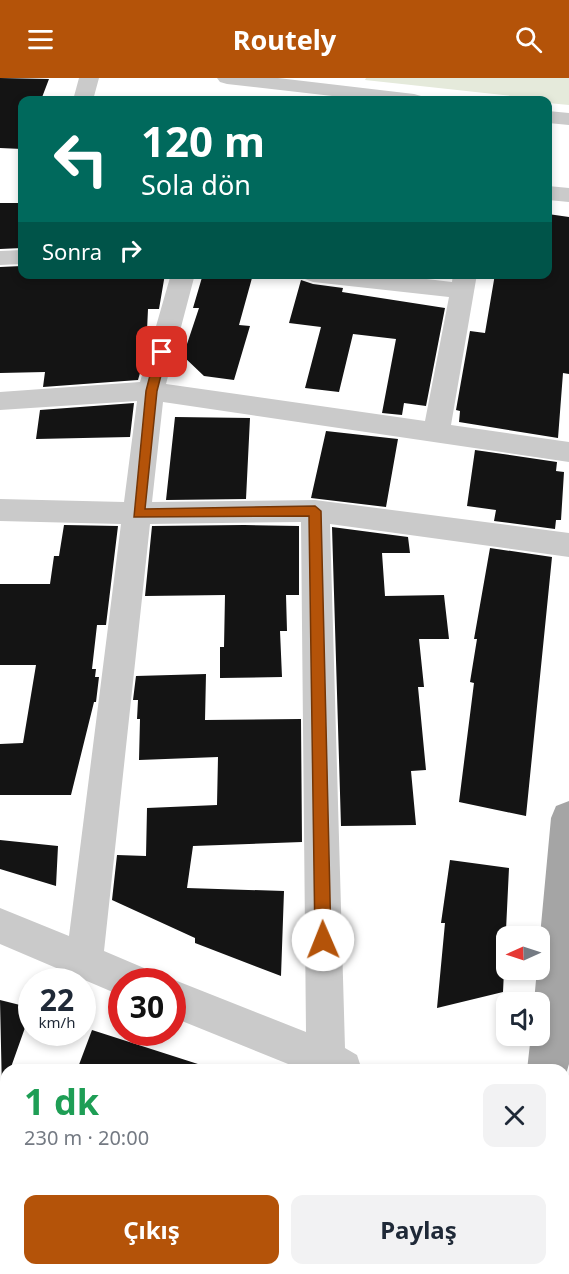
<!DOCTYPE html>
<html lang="tr">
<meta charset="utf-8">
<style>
body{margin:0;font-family:"Noto Sans",sans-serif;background:#f2f2f3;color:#1f2937;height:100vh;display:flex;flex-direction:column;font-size:22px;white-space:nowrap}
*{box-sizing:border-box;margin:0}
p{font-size:20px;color:#747a83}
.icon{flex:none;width:33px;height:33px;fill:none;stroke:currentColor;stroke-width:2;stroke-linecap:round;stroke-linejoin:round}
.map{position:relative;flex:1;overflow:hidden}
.drawer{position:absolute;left:0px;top:986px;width:570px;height:212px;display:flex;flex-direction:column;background:#fff;border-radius:18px 18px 0 0;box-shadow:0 3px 9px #0003}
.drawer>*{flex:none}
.hud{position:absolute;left:18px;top:18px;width:534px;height:183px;border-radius:12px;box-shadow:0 3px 9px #0003;background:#00695c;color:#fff;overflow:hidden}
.needle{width:39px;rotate:267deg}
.fabs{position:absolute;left:496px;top:848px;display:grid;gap:12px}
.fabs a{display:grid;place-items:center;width:54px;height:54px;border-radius:12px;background:#fff;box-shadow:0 3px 9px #0003;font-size:30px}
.speed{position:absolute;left:18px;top:890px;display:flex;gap:12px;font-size:30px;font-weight:700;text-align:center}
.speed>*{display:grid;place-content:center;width:78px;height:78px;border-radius:50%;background:#fff;box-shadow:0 3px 9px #0003;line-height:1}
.speed small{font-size:15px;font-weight:400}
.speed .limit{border:9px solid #d22;background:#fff;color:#111}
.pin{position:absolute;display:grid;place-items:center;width:51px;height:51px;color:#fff;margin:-26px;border-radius:12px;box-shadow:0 3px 9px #0006}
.me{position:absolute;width:66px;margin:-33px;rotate:359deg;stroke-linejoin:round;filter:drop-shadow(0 0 4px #0008)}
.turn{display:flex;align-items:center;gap:21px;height:126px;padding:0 24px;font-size:27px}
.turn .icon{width:78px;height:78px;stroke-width:2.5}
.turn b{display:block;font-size:42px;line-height:51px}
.then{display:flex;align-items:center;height:57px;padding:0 24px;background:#0003;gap:12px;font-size:22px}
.round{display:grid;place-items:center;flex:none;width:63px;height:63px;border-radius:12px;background:#f2f2f3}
.head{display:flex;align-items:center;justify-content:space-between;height:102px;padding:0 24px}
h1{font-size:36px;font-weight:700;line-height:45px;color:#1e9e55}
.primary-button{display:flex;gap:12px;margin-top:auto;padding:12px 24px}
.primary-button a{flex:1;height:69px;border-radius:12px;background:#b45309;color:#fff;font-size:24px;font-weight:700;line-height:69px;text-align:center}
.primary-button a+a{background:#f2f2f3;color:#1f2937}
header{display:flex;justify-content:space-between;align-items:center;height:78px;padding:0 24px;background:#b45309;color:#fff;font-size:27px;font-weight:700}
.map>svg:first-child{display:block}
.green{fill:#e5eadb}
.building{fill:#141414}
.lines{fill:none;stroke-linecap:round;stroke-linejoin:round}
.minor{fill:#cacaca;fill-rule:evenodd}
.major{fill:#a5a5a5;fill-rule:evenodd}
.route{fill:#b45309;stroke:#753606;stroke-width:1.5}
</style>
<header><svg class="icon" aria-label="menu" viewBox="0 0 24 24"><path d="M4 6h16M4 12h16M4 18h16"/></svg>Routely<svg class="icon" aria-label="search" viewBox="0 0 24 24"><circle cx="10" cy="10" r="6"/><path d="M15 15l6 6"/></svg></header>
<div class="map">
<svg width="569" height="1196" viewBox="0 0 569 1196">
<rect width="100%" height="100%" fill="#fff"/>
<path class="green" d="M 366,0 L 569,0 L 569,27 L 548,25 L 548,22 L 365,2 Z"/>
<path class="building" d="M 0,0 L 49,1 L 41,22 L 22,22 L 22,71 L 0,70 Z
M 0,125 L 22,125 L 22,170 L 0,171 Z
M 548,136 L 569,139 L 569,296 L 563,295 L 558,360 L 459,344 L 460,333 L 456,332 L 470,253 L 485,255 L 495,196 L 548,196 Z
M 22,188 L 22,196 L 165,196 L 159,231 L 148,231 L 146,274 L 138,302 L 43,309 L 45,294 L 0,295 L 0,189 Z
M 203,196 L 252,200 L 239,247 L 250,248 L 234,302 L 204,298 L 183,278 L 199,230 L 193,230 Z
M 301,202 L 313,206 L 343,210 L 342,214 L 445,230 L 426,328 L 404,325 L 402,337 L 382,335 L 396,261 L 353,256 L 339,314 L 305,310 L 321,249 L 289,245 Z
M 134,325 L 130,359 L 36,361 L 40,332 Z
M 175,339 L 250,340 L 246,421 L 166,422 Z
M 326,353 L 398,361 L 386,429 L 311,420 Z
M 475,372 L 557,384 L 556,393 L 564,394 L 561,442 L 556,442 L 555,451 L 494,443 L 496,432 L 467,428 Z
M 64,447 L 118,448 L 106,547 L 97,547 L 92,591 L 96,591 L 95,599 L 99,599 L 96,624 L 94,624 L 71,717 L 0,717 L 0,666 L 23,665 L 36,587 L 0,587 L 0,506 L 50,506 L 54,478 L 59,478 Z
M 244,447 L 299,448 L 299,517 L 286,517 L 287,553 L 280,553 L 282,599 L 220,600 L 220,569 L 224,569 L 225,517 L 145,518 L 152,448 Z
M 332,449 L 408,459 L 410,475 L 382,475 L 385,518 L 444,517 L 449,561 L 419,561 L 424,609 L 418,609 L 426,692 L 411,693 L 416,747 L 341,748 Z
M 490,470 L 552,479 L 526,738 L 459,724 L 474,605 L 470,604 L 477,561 L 474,561 Z
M 206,596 L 205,642 L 301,641 L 302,764 L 193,768 L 187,810 L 284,813 L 281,898 L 195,865 L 195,860 L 112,822 L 117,777 L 146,778 L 147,730 L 217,727 L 218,679 L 139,682 L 140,641 L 137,641 L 138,622 L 133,622 L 136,598 Z
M 0,762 L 58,768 L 56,808 L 0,791 Z
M 450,782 L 509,790 L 503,914 L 437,930 L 445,845 L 441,845 Z
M 0,922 L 32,930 L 10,992 L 6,992 L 2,1013 Z
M 92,952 L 201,987 L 200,992 L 77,992 Z"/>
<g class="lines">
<path class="minor" d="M 79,0 L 99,0 L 93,22 L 73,22 Z
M 217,0 L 278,0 L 414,16 L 421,18 L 424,22 L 367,22 L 227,6 L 220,4 Z
M 548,33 L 569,35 L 569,47 L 548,45 Z
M 548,108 L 569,110 L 569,124 L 548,122 Z
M 22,172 L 22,186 L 0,187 L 0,173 Z
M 171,196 L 195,196 L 166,306 L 425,343 L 449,219 L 313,204 L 305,201 L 302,196 L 385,196 L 452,204 L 453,196 L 477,196 L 451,347 L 569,364 L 569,384 L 163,324 L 152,424 L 315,422 L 569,455 L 569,479 L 330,446 L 345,970 L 357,977 L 362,992 L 303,992 L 172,939 L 172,903 L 167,903 L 172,901 L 306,954 L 301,444 L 150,446 L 104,873 L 144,890 L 150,903 L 122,903 L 122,918 L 0,866 L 0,830 L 69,858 L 121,446 L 0,443 L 0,421 L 124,424 L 137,323 L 0,332 L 0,314 L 140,304 Z
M 564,1011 L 569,1012 L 569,1052 L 564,1051 Z
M 302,1191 L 346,1191 L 345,1196 L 301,1196 Z"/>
<path class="major" d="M 569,723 L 569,986 L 564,1003 L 564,992 L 527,992 L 531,957 L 540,957 L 540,924 L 534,924 L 537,891 L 540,891 L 540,858 L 551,740 L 556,728 Z
M 508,1191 L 554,1191 L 554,1196 L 508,1196 Z"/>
</g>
<path class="route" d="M 162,271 L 167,274 L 157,313 L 145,431 L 315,428 L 321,433 L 331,862 L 329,868 L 323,870 L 318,868 L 315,862 L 309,438 L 134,439 L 146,313 L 156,274 Z"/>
</svg>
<div class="fabs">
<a><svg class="needle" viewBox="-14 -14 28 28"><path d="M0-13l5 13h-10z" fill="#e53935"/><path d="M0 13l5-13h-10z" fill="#747a83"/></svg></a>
<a><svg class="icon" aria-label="sound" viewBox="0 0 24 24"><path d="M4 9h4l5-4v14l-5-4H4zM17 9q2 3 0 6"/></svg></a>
</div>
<div class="speed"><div>22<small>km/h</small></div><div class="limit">30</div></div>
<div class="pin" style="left:162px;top:274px;background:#d93025"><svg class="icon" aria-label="arrive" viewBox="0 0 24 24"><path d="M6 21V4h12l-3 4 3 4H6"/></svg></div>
<svg class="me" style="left:323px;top:862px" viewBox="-20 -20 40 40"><circle r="19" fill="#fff"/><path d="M0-13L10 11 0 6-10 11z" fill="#b45309"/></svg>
<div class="hud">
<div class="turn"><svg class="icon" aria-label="left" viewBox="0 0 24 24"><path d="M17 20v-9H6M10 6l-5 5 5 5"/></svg><div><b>120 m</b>Sola dön</div></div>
<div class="then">Sonra<svg class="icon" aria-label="right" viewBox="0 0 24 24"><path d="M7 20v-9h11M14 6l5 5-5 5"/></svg></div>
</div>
<section class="drawer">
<div class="head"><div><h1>1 dk</h1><p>230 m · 20:00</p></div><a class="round"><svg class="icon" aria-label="close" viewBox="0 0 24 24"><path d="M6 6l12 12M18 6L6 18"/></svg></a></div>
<div class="primary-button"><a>Çıkış</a><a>Paylaş</a></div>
</section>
</div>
